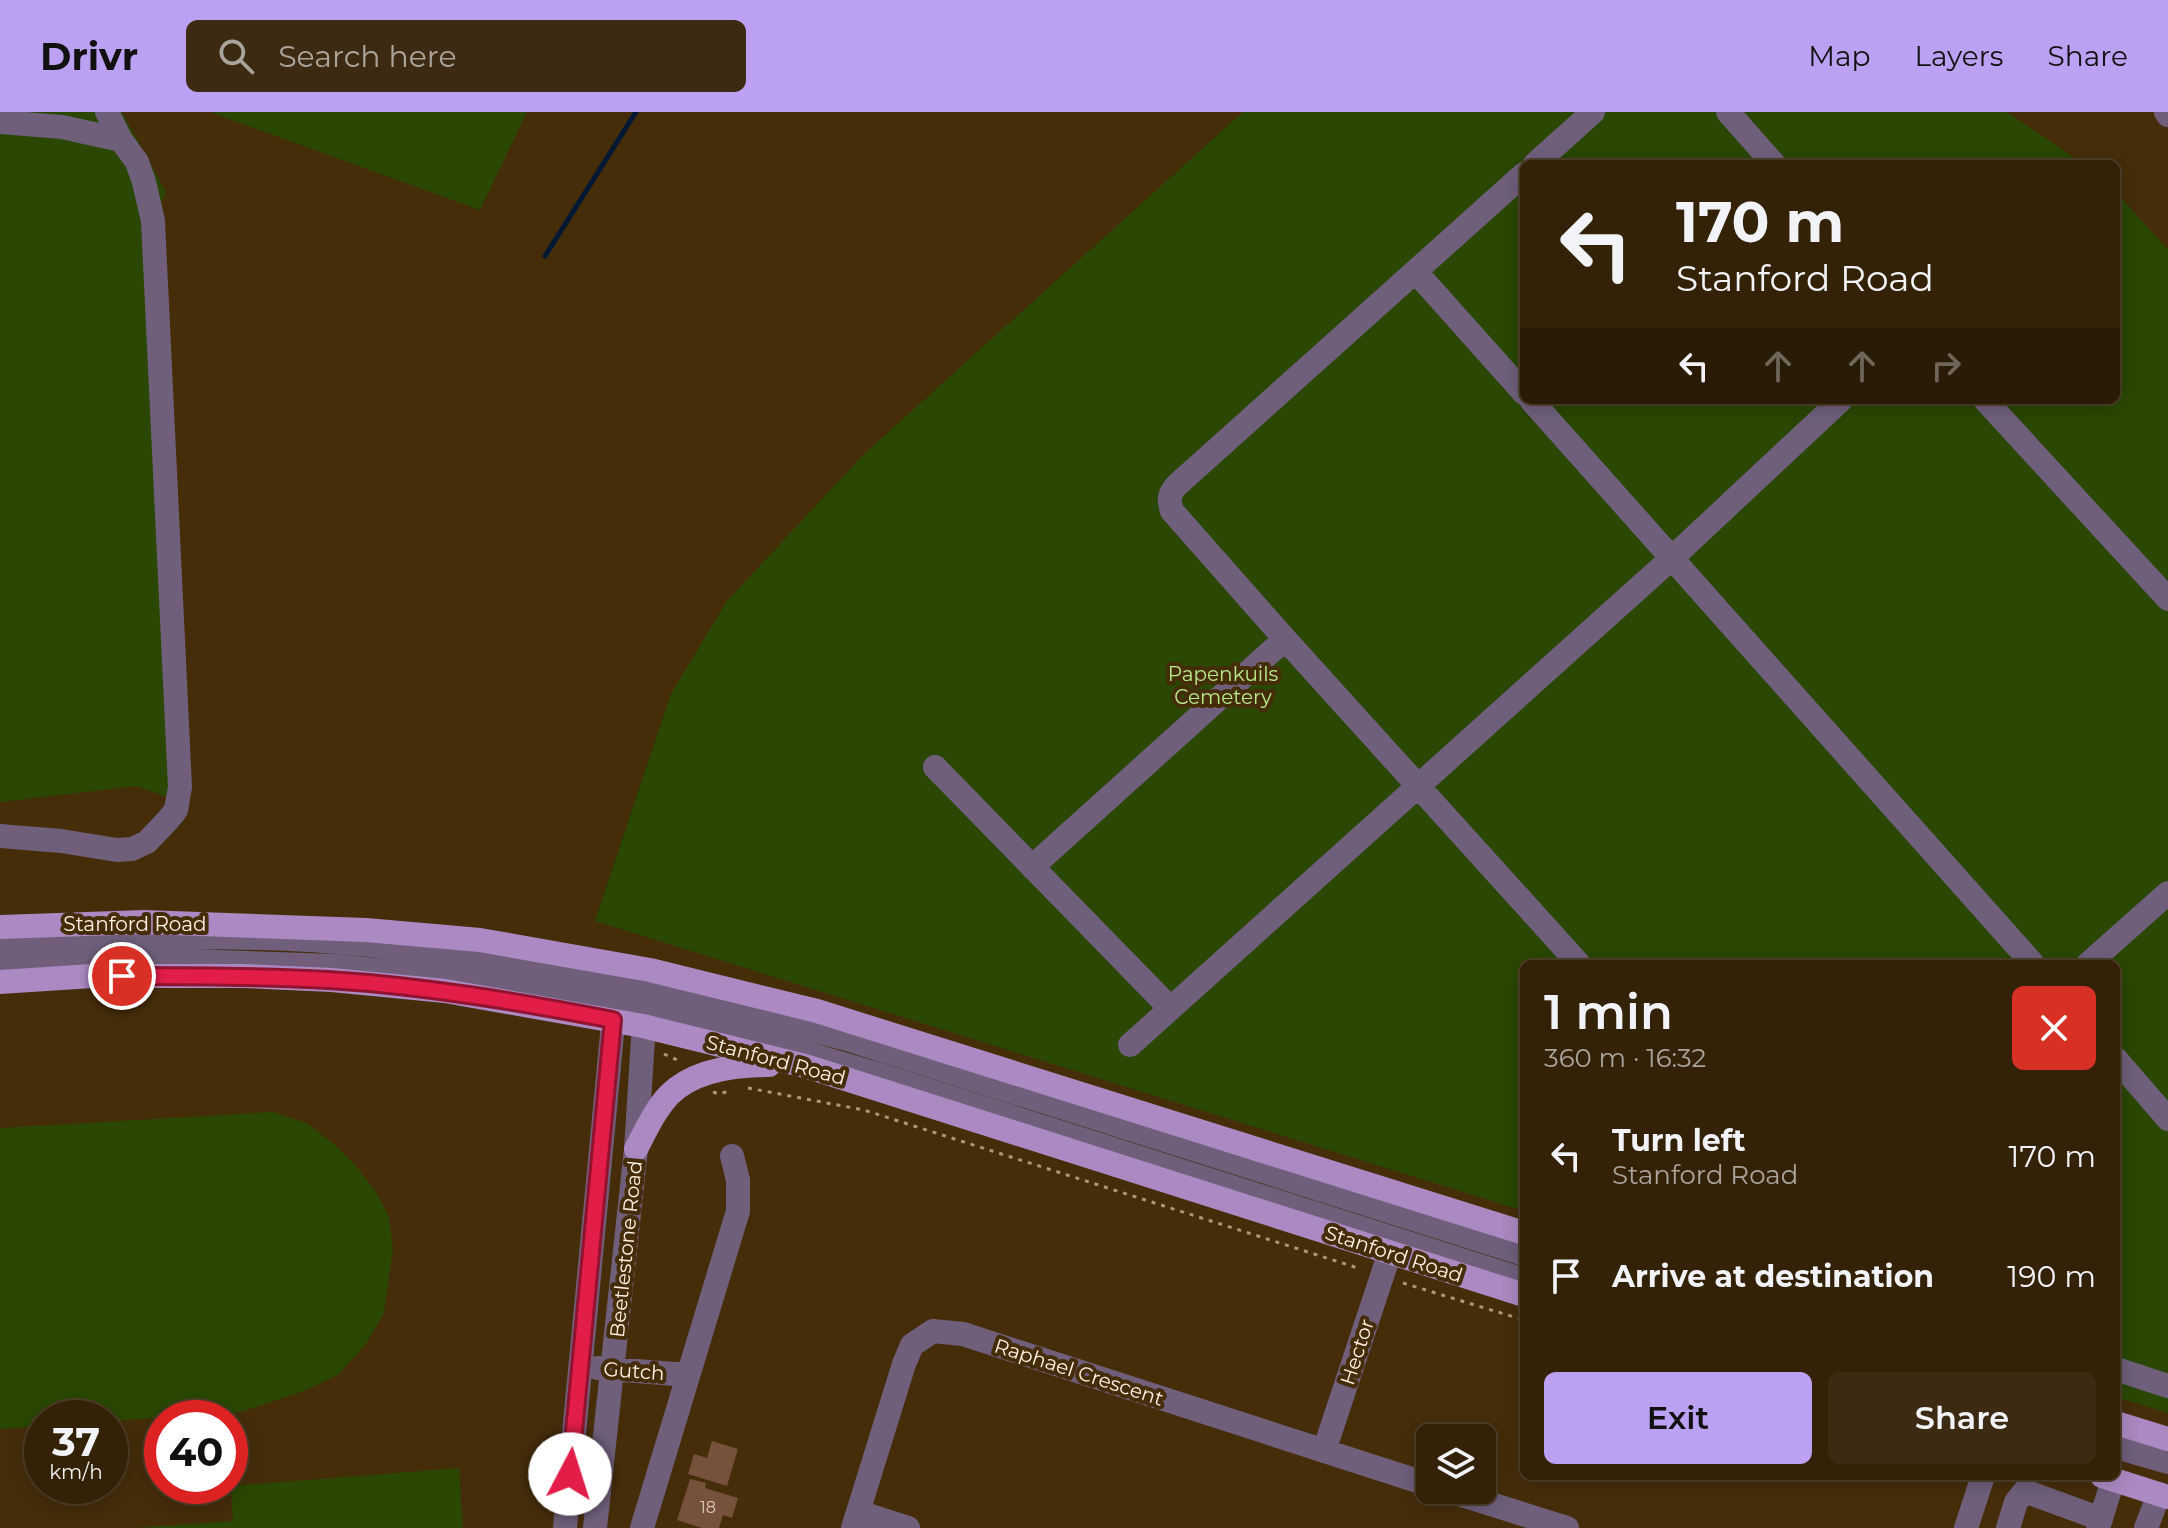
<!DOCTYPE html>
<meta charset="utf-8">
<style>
body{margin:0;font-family:Montserrat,sans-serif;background:#3c2a12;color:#f1f3f6;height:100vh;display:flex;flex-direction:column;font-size:30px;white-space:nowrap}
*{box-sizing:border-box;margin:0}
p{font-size:26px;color:#a9a49c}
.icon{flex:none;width:44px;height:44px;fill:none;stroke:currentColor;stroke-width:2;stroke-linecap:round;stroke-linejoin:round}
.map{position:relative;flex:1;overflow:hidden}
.details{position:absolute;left:1520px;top:848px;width:600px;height:520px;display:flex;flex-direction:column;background:#342208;border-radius:12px;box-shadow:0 4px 20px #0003,0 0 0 2px #4e3f29}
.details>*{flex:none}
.guide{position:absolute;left:1520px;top:48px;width:600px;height:244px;border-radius:12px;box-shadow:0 4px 20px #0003,0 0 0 2px #4e3f29;background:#342208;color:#f1f3f6;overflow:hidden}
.fabs{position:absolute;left:1416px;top:1312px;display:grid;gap:16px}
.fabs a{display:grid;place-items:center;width:80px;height:80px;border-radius:12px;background:#342208;box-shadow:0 4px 20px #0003,0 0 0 2px #4e3f29;font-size:40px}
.speed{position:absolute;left:24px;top:1288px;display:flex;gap:16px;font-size:40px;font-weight:700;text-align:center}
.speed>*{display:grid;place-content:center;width:104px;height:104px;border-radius:50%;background:#342208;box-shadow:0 4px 20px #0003,0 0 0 2px #4e3f29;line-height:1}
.speed small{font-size:20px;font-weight:400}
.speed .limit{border:12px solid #d22;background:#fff;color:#111}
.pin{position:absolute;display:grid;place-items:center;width:68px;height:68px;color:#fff;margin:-34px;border:4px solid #fff;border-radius:50%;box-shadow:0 2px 8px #0007}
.me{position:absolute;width:88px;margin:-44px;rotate:5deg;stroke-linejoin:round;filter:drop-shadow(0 0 6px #0008)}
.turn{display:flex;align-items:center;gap:28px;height:168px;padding:0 24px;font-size:36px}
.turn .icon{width:104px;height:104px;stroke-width:2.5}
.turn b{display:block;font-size:56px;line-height:68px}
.lanes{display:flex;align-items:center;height:76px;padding:0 24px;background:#0003;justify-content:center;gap:40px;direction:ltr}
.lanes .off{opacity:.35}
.round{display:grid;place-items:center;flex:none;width:84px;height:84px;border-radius:12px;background:#3c2a12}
.summary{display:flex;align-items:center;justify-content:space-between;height:136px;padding:0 24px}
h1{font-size:48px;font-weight:600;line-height:60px}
.cta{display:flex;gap:16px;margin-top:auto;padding:16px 24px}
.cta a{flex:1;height:92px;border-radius:12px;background:#bca0f2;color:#111;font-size:32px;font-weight:600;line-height:92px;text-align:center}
.cta a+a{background:#3c2a12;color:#f1f3f6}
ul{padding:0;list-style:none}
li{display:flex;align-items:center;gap:24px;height:120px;padding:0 24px}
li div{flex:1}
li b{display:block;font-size:30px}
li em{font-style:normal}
header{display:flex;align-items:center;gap:48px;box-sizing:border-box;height:112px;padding:0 40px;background:#bca0f2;color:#111}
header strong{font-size:38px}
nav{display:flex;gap:44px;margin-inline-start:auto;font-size:28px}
.search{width:560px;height:72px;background:#3c2a12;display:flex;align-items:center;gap:20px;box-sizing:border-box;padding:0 28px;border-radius:12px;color:#a9a49c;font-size:30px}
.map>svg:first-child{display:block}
.green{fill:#2a4703}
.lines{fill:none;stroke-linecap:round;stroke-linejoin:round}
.stream{stroke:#001833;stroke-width:5}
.building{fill:#76513b}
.path{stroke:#a9977f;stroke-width:3;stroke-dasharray:4 6;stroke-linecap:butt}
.minor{stroke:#6f5f7b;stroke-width:24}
.major{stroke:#ab89c2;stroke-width:24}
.route-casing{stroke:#92132f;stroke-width:20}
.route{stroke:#e11d48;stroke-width:14}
.labels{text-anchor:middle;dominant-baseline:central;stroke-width:8;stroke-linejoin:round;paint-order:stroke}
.number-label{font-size:16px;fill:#ddcab9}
.park-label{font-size:20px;fill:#b7ea8a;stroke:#452d0a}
.street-label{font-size:20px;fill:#fff2e3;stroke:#452d0a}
</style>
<header>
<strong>Drivr</strong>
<div class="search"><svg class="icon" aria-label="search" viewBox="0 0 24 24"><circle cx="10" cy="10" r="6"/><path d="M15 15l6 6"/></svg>Search here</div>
<nav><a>Map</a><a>Layers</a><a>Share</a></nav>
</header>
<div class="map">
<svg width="2168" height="1416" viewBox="0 0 2168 1416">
<rect width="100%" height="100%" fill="#452d0a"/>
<path class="green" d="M 0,0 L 122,0 L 166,80 L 153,110 L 180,675 L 167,685 L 137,674 L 0,690 Z
M 210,0 L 527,0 L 480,98 Z
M 1243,0 L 2007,0 L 2084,52 L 1524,52 L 1524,288 L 2116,288 L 2116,80 L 2168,138 L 2168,1301 L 2116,1285 L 2116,852 L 1524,852 L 1524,1099 L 595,809 L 671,582 L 727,489 L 863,343 Z
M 273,1000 L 306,1011 L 334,1032 L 355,1053 L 376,1080 L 389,1105 L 393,1137 L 384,1201 L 366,1232 L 338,1263 L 304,1279 L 240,1300 L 110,1309 L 110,1306 L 42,1306 L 42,1314 L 0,1317 L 0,1016 Z
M 459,1356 L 463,1416 L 134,1416 L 233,1409 L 231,1374 Z"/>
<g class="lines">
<path class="stream" d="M 545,144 L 636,0"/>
</g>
<path class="building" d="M 712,1329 L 738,1337 L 727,1374 L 688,1362 L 694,1342 L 707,1346 Z
M 690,1367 L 706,1371 L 705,1376 L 738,1386 L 732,1406 L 723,1403 L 719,1416 L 702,1416 L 677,1408 Z"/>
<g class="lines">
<path class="path" d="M 664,942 L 682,950
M 748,976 L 864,998 L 1361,1157
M 713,980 L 719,982 L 729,979
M 1403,1171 L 1524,1208"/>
<path class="minor" d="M 107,0 L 121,28
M 1728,0 L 1774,52
M 2166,0 L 2168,3
M 0,10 L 62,15 L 121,28 L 137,50 L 144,70 L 153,109 L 180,675 L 176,698 L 168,708 L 147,730 L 132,737 L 117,738 L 61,729 L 0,724
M 1535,52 L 1593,0
M 1524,62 L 1177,373 C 1169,382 1168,387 1172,399 L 1285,527 L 1579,852
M 1416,160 L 1524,281
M 1531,288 L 2033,852
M 1985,288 L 2168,487
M 935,655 L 1170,896
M 1032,755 L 1285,527
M 0,832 C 124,826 246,820 370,833 C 436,841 502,850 568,862 C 602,868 635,877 669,881 L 850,928 L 1524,1142
M 0,852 L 159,848 L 335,854 L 470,868 L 645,899 L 765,929 L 880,963 L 1524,1168
M 2088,852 L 2168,781
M 1130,933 L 1672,446 L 1841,288
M 2116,947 L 2168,1007
M 598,1256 L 688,1263
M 2116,1257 L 2168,1274
M 2116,1335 L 2168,1350
M 1324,1339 L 1390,1140
M 1446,1378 L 1567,1416
M 858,1400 L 908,1416
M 565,1416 L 615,891
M 595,1416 L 636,1037 L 645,896
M 642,1416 L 738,1099 L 738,1068 L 732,1044
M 853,1416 L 904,1252 L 912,1233 L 933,1219 L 963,1222 L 1430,1373
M 1966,1416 L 1983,1364
M 2008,1416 L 2016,1390 L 2024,1380 L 2030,1381 L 2101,1407
M 2098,1416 L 2113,1368
M 2146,1416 L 2159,1382"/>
<path class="major" d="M 0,815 L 144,810 L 366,818 L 480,828 L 650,858 L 817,899 L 1524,1121
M 0,870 L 92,864 L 243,864 L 332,868 L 445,879 L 643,914 L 805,954 L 1524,1183
M 636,1037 C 646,1018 655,998 669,983 C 694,958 735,953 769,953
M 2116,1311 L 2168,1327
M 2102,1364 L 2168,1385"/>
</g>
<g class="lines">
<g class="route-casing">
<path id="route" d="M 122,864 C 191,864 260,864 329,868 C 425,874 520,890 613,908 L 570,1362"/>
</g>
<use href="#route" class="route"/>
</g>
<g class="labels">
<g class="number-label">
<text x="708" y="1395">18</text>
</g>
<g class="park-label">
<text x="1223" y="562">Papenkuils<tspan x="1223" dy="23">Cemetery</tspan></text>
</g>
<g class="street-label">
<text x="135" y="812">Stanford Road</text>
<text transform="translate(776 948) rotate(15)">Stanford Road</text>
<text transform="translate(626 1137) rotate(-84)">Beetlestone Road</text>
<text transform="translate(1394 1142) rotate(18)">Stanford Road</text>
<text transform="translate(1357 1240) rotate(-72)">Hector</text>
<text transform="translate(634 1259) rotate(4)">Gutch</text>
<text transform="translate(1079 1260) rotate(18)">Raphael Crescent</text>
</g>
</g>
</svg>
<div class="fabs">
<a><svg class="icon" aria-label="layers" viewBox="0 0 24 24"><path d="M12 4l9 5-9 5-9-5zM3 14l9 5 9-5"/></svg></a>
</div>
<div class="speed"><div>37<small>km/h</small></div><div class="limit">40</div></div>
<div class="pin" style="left:122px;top:864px;background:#d93025"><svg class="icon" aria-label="arrive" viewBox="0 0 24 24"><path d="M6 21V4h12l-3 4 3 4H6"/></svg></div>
<svg class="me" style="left:570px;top:1362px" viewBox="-20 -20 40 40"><circle r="19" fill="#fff"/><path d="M0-13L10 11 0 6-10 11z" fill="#e11d48"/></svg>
<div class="guide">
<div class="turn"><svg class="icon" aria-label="left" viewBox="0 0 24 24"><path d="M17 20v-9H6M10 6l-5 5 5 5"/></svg><div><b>170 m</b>Stanford Road</div></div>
<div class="lanes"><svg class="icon" aria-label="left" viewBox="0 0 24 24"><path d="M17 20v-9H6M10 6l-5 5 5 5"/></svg><svg class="icon off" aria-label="ahead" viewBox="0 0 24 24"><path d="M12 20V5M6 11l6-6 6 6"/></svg><svg class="icon off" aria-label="ahead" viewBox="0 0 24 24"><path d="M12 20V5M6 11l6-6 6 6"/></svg><svg class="icon off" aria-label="right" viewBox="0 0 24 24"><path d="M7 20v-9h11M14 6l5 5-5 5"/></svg></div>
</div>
<section class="details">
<div class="summary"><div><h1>1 min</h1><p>360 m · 16:32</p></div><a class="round" style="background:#d93025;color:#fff"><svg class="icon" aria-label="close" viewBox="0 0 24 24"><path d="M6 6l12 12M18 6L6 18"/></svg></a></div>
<ul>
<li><svg class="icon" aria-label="left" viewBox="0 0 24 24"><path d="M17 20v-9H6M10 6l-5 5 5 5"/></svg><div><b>Turn left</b><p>Stanford Road</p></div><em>170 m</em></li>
<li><svg class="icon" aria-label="arrive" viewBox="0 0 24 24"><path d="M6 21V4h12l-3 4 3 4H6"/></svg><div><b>Arrive at destination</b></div><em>190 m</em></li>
</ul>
<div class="cta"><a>Exit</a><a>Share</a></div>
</section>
</div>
